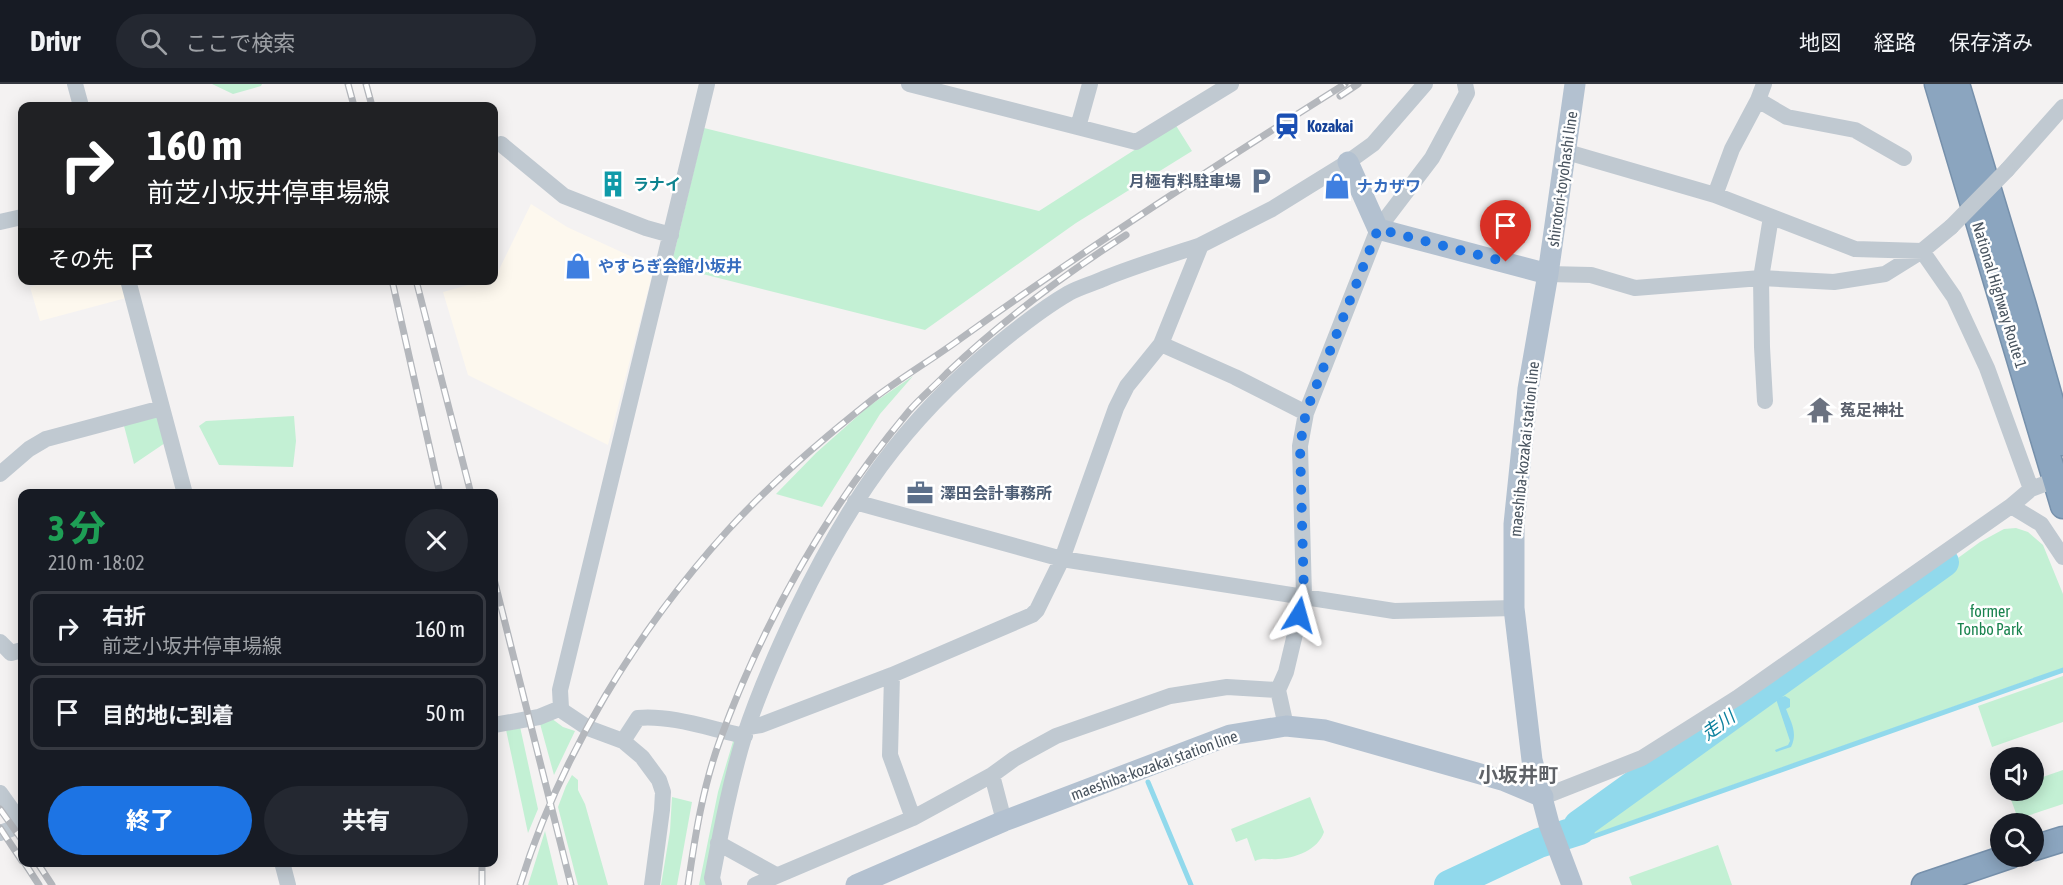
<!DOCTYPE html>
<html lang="ja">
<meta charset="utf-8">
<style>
body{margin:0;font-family:"Asap Condensed","Noto Sans JP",sans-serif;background:#242831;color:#f1f3f6;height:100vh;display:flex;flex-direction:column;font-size:22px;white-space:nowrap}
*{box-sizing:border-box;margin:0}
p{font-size:20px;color:#9ea1a6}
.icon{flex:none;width:33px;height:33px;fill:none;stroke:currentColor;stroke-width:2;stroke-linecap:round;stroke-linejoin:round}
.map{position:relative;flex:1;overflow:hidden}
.sheet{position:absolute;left:18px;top:405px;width:480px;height:378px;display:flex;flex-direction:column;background:#171b24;border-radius:12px;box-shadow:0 3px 15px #0003}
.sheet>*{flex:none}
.top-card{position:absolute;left:18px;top:18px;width:480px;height:183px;border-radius:12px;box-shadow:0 3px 15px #0003;background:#202124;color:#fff;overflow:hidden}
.controls{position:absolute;left:1990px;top:663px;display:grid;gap:12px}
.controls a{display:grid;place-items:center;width:54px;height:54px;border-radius:50%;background:#171b24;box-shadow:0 3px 15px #0003;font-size:30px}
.pin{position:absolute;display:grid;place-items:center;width:51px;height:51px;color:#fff;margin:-62px -26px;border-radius:50% 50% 50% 0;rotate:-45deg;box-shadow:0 0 6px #0007}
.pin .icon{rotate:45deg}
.me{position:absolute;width:66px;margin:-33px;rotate:8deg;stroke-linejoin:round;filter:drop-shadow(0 0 4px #0008)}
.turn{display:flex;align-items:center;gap:21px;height:126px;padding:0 30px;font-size:27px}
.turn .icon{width:78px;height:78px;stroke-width:2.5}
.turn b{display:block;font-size:42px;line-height:51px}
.then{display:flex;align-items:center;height:57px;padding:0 30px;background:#0003;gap:12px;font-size:22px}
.round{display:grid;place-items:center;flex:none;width:63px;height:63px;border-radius:32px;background:#242831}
.head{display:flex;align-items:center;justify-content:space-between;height:102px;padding:0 30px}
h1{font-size:36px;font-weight:800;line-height:45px;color:#1e9e55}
.primary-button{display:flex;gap:12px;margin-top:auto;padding:12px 30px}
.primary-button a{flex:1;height:69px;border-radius:36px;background:#1d74e4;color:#fff;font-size:24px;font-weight:800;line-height:69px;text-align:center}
.primary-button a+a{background:#242831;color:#f1f3f6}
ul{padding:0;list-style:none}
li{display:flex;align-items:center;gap:18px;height:75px;margin:0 12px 9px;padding:0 18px;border:3px solid #363941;border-radius:12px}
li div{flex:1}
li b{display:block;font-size:22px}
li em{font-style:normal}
header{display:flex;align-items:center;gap:36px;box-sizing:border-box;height:84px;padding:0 30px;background:#171b24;border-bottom:2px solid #363941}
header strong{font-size:28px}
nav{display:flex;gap:33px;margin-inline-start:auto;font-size:21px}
.search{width:420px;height:54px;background:#242831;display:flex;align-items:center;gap:15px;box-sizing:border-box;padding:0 21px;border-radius:33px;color:#9ea1a6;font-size:22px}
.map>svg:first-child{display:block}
.commercial{fill:#fdf8ee}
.green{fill:#c3f0d4}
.water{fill:#91d9ec}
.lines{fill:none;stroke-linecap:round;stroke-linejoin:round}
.stream{stroke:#91d9ec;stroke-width:5}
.river{stroke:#91d9ec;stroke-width:30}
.highway-casing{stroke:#7690ab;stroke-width:27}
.minor{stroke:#c0c9d1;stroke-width:16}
.major{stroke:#b3c1d0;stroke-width:21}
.highway{stroke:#8ba5bf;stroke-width:24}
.rail-casing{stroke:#b4b7bc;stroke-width:7}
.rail{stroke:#fff;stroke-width:4.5;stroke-dasharray:14;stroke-linecap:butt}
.minor-bridge{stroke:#c0c9d1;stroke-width:16}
.route{stroke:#1d74e4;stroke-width:10;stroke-dasharray:0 18}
.labels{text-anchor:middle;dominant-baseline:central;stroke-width:5;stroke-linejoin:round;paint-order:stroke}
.transit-label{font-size:16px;font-weight:bold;fill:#164399;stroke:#fff;text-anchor:start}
.street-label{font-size:16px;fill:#4a5560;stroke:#fff}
.service-label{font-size:16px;font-weight:bold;fill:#4e5e75;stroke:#fff;text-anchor:end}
.culture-label{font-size:16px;font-weight:bold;fill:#0d838f;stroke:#fff;text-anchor:start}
.shop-label{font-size:16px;font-weight:bold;fill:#366cbe;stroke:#fff;text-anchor:start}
.worship-label{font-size:16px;font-weight:bold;fill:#5b616d;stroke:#fff;text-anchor:start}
.park-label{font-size:16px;fill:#19834e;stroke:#fff}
.water-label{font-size:18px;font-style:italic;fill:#0e819e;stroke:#fff}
.quarter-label{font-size:20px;font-weight:bold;fill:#5f6267;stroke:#fff}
</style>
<header>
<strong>Drivr</strong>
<div class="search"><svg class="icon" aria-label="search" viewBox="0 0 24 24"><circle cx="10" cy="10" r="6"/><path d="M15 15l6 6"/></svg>ここで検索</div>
<nav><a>地図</a><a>経路</a><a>保存済み</a></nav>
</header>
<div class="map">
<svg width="2063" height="801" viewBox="0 0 2063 801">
<rect width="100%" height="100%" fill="#f4f2f2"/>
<path class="commercial" d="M 531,120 L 567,143 L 654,183 L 608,361 L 468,291 L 443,208 L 483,197 L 494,196 Z
M 52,197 L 121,197 L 126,214 L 40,237 L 30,203 Z"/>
<path class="green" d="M 212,0 L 262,0 L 261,2 L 233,10 Z
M 1175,40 L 1192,67 L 1076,139 L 925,246 L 671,182 L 704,44 L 1039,127 Z
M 913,292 L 880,330 L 822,423 L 776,410 L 816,369 L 869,322 Z
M 157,329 L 165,359 L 134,380 L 123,338 Z
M 294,332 L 296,357 L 293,383 L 219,381 L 199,342 L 206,337 Z
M 2016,444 L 2028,448 L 2043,461 L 2063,510 L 2063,584 L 1575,757 L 1573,750 L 1582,747 L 1581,743 L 1750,625 L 1980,458 L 2004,445 Z
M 2063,592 L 2063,638 L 1992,663 L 1978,622 Z
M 551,634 L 563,643 L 575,647 L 554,691 L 539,636 Z
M 519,638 L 538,725 L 528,749 L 505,641 Z
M 734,654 L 741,655 L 709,801 L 699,801 L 718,708 Z
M 2063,686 L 2063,720 L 2018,735 L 2008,707 L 2034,706 L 2034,696 Z
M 572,691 L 578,696 L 578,706 L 585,720 L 608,801 L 578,801 L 558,723 L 566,702 Z
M 672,713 L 692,718 L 677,801 L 661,801 L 670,747 Z
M 1310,713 L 1324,748 C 1318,766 1295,774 1278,775 C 1269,776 1264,773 1255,777 L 1247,754 L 1236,758 L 1231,745 Z
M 545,747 L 558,801 L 528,801 Z
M 1718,761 L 1732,801 L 1632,801 L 1629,793 Z"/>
<path class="water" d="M 1785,612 L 1790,615 L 1790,623 L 1786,625 C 1791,638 1798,649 1791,663 L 1776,668 L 1775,666 L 1788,661 L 1790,657 L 1776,615 Z"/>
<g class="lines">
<path class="stream" d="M 1148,698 L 1191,801
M 1539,759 L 1551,759
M 1561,759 L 1575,759 L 2063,586"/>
<path class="river" d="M 1449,801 L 1539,759 L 1580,746 L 1579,741 L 1944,478"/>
<g class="highway-casing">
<path id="highway" d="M 1937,0 L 2063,422
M 1957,0 L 2024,222 L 2063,359
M 2034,764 L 2063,755
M 1924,801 L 2010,772"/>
</g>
<path class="minor" d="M 75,0 L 81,22
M 909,0 L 1136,58 L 1231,0
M 1758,16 L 1787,33 L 1855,46 L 1904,74
M 1078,43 L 1090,0
M 501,60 L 564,112 L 646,144 L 671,151
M 1567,68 L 1715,111 L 1855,165 L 1922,167 L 1954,213 L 1987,284 L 2031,405
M 2007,86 L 2063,23
M 1715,111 L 1732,65 L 1758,16 L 1764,0
M 0,138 L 22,133
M 1548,190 L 1591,191 L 1635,204 L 1761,194 L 1834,198 L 1885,190 L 1922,167 L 1951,143
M 128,196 L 185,410
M 1161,260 L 1235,293 L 1306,329
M 1765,317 L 1762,263 L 1761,194 L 1771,133
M 0,390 L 29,365 L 46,355 L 162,324
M 855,418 L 1062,475 L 1116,324 L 1127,302 L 1161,260 L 1201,161 L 1272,125 L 1348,78 L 1373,60 L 1425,0
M 2011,422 L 2041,440 L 2063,473
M 0,558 L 11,569 L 22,566
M 892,591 L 890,671 L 913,734
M 494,641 L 539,633 L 561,624
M 1286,642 L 1278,606 L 1286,588 L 1304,512 L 1300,362 L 1306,329 L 1378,145 L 1432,74 L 1467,9 L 1465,0
M 748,643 L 761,641 L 892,591 L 1032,531 L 1037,526 L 1062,475 L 1394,527 L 1514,524
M 623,657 L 638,634 C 673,631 710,645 745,652
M 0,709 L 22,740
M 1543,713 L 1642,674 L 1737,614 L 2011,422 L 2031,405 L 2063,393
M 1004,737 L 992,691 L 1014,675 L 1056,652 L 1170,612 L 1227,603 L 1278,606
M 0,749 L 22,741
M 718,759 L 776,791
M 282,778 L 288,801
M 652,801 L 662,726 L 663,708 L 659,696 L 642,673 L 623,657 L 588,644 L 564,628 L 561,624 L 560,606 L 707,0
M 714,801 L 712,794 C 721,747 730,699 744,653 C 758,610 777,567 796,527 C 848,419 902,338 996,262 C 1019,243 1043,224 1069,209 C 1080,203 1092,200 1103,195 C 1135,182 1168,172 1201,161
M 755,801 L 913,734 L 992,691"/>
<path class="major" d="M 1348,78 L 1378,145 L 1548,190
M 856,801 L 1004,737 L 1230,651 L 1286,642 L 1325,646 L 1505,697 L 1543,713
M 1572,801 L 1549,740 L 1532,676 L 1514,524 L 1514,440 L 1528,305 L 1548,190 L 1575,0"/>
<use href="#highway" class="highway"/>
<g class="rail-casing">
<path id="rail" d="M 348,0 L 354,22
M 366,0 L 372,22
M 1340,12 L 1358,0
M 392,196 L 440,410
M 416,196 L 471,410
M 494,495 L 571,801
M 0,725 L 22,756
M 0,744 L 22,777
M 24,778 L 39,801
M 37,778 L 52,801
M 482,801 L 482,778
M 520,801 C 560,672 637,546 728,446 C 770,400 819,358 868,319 C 897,296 930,277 960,255 C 1085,165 1215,82 1345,0
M 688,801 C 695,752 703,702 720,656 C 763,538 828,423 909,327 C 920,314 935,302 947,289 C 1002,237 1062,192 1126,151"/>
</g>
<use href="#rail" class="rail"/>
<path class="minor-bridge" d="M 1951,143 L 2007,86"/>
</g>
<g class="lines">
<path class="route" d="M 1299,531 L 1304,512 L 1300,362 L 1306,328 L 1378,145 L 1506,178"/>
</g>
<defs>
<g id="station-bare" transform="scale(2.07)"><path d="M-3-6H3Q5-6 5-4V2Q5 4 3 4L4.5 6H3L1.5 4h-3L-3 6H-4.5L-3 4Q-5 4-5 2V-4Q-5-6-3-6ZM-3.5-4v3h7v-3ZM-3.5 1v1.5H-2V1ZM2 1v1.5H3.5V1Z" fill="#1a4fb4" stroke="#fff" stroke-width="2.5" paint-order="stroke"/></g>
<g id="parking-bare" transform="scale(2.07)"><path d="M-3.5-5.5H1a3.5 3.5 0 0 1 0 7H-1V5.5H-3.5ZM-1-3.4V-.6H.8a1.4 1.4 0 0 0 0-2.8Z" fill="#5c6f8a" stroke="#fff" stroke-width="2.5" paint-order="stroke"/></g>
<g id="building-bare" transform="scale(2.07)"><path d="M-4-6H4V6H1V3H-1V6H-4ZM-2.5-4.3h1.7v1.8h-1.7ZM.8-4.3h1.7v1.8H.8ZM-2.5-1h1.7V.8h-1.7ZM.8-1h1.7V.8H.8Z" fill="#0f9aa8" stroke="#fff" stroke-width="2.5" paint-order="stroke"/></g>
<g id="shop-bare" transform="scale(2.07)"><path d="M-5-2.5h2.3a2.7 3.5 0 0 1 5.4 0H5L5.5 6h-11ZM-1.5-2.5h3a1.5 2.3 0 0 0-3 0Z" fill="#3f7fe0" stroke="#fff" stroke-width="2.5" paint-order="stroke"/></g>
<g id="temple-bare" transform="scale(2.07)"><path d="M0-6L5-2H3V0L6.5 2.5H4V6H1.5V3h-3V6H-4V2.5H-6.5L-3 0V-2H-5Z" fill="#6b7280" stroke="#fff" stroke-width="2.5" paint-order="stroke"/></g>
<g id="office-bare" transform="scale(2.07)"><path d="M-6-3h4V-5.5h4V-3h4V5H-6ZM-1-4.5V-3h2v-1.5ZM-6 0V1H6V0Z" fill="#5c6f8a" stroke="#fff" stroke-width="2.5" paint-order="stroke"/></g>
</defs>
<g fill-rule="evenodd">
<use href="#station-bare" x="1287" y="42"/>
<use href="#parking-bare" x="1261" y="97"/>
<use href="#building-bare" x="613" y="100"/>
<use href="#shop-bare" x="1337" y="102"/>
<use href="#shop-bare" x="578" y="182"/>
<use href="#temple-bare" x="1820" y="326"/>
<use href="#office-bare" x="920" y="409"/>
</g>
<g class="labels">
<g class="transit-label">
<text x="1307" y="42">Kozakai</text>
</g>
<g class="street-label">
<text transform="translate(1562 95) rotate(-82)">shirotori-toyohashi line</text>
<text transform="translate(2000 211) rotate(73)">National Highway Route 1</text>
<text transform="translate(1524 365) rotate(-84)">maeshiba-kozakai station line</text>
<text transform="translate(1154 681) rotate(-20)">maeshiba-kozakai station line</text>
</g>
<g class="service-label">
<text x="1241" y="97">月極有料駐車場</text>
<text x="940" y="409" text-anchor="start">澤田会計事務所</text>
</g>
<g class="culture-label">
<text x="633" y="100">ラナイ</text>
</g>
<g class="shop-label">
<text x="1357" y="102">ナカザワ</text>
<text x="598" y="182">やすらぎ会館小坂井</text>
</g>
<g class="worship-label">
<text x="1840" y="326">菟足神社</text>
</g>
<g class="park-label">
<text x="1990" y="527">former<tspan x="1990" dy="18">Tonbo Park</tspan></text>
</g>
<g class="water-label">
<text transform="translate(1718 641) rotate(-36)">走川</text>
</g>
<g class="quarter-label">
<text x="1518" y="690">小坂井町</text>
</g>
</g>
</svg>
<div class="controls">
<a><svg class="icon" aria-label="sound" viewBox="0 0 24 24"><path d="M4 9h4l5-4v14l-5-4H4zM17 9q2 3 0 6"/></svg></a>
<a><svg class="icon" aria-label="search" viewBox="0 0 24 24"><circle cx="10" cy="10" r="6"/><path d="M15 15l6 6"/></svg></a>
</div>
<div class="pin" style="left:1506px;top:178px;background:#d93025"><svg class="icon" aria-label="arrive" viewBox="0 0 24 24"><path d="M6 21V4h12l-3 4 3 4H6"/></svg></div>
<svg class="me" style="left:1299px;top:531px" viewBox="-20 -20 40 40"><path d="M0-17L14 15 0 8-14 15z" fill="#1d74e4" stroke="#fff" stroke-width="4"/></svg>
<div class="top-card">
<div class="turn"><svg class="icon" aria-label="right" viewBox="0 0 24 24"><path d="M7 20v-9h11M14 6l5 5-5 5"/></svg><div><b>160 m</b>前芝小坂井停車場線</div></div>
<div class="then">その先<svg class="icon" aria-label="arrive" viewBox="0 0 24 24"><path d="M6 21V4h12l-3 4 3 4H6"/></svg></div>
</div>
<section class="sheet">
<div class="head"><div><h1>3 分</h1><p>210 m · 18:02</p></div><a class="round"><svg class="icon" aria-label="close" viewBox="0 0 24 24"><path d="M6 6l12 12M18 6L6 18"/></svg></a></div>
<ul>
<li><svg class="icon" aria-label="right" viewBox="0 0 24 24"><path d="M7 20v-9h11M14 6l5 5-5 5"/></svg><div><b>右折</b><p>前芝小坂井停車場線</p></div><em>160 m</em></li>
<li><svg class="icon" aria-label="arrive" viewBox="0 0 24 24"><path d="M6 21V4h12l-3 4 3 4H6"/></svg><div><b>目的地に到着</b></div><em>50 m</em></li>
</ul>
<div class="primary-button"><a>終了</a><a>共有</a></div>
</section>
</div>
